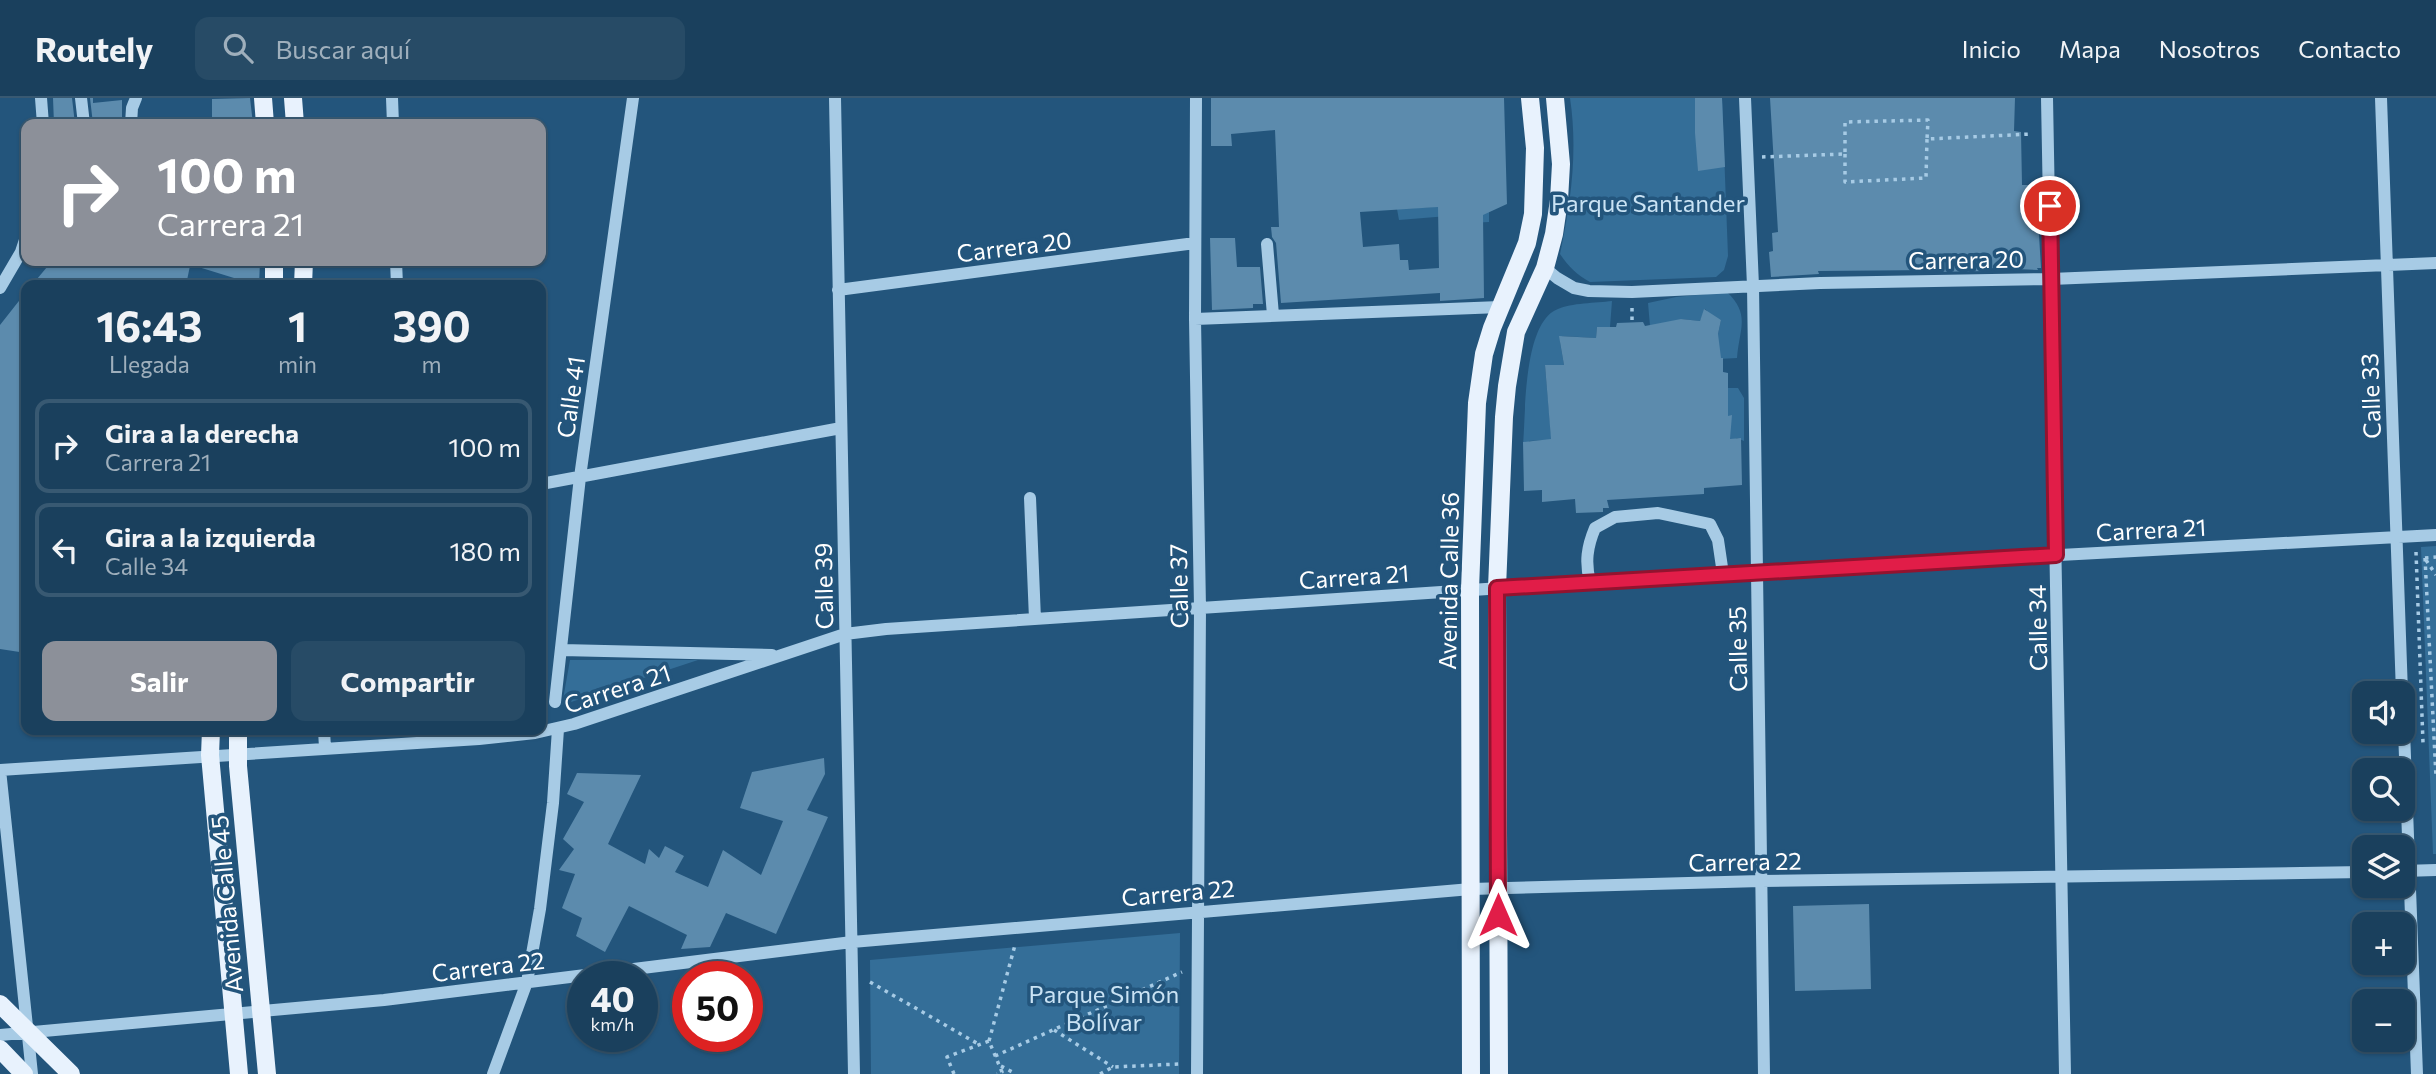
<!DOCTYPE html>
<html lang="es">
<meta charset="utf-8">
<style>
body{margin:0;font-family:Commissioner,sans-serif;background:#274b66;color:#f1f3f6;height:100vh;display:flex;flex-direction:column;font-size:26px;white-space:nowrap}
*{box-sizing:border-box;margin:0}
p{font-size:23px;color:#9fafbc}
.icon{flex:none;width:38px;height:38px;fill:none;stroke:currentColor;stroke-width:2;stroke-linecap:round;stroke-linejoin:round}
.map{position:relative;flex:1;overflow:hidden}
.details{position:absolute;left:21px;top:182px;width:525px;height:455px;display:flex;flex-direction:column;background:#1a405d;border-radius:14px;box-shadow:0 2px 5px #0004,0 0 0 2px #385972}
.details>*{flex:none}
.guide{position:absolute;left:21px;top:21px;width:525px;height:147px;border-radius:14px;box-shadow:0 2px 5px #0004,0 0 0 2px #385972;background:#8c9099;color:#fff;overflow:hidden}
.buttons{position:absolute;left:2352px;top:583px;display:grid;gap:14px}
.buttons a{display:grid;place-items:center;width:63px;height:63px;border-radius:14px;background:#1a405d;box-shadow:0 2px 5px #0004,0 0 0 2px #385972;font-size:35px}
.speed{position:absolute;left:567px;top:863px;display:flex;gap:14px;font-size:35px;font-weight:700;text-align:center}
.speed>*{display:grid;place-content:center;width:91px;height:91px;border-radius:50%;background:#1a405d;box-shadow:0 2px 5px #0004,0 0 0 2px #385972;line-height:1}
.speed small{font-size:18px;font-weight:400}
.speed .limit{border:10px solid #d22;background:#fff;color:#111}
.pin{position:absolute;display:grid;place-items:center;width:60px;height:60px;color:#fff;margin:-30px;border:4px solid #fff;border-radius:50%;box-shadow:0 2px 7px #0007}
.me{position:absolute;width:77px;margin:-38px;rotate:0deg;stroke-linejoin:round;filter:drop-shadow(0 0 5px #0008)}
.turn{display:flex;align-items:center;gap:24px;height:147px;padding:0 21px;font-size:32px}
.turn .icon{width:91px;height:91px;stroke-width:2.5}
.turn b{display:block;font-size:49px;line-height:60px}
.eta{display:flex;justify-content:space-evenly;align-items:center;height:119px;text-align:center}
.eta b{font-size:42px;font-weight:700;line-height:49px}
.button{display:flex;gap:14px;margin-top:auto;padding:14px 21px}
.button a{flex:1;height:80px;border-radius:14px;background:#8c9099;color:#fff;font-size:28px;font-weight:700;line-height:80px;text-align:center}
.button a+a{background:#274b66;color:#f1f3f6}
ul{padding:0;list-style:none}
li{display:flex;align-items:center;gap:21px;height:94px;margin:0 14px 10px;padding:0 7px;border:4px solid #385972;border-radius:14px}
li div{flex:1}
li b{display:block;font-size:26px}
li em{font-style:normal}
header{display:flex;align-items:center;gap:42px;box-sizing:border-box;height:98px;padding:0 35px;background:#1a405d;border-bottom:2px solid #385972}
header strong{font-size:33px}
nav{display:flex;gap:38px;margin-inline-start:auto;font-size:24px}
.search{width:490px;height:63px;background:#274b66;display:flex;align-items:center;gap:18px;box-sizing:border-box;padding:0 24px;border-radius:14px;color:#9fafbc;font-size:26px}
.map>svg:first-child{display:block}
.green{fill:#346e98}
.building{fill:#5c8bad;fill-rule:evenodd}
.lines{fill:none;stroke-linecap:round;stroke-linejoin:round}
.path{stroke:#a7cbe5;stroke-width:3.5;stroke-dasharray:3.5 5;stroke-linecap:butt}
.minor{stroke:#a7cbe5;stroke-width:12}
.major{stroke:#e8f2fd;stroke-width:18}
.route-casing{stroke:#92132f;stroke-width:18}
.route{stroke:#e11d48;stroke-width:12}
.labels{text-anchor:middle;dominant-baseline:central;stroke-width:7;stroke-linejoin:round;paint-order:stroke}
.park-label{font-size:24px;fill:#cae3f4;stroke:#23557c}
.street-label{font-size:24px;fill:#fff;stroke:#23557c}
</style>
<header>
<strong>Routely</strong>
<div class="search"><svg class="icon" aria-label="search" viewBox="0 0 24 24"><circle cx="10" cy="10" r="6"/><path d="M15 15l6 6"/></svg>Buscar aquí</div>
<nav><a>Inicio</a><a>Mapa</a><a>Nosotros</a><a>Contacto</a></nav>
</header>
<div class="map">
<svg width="2436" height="976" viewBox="0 0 2436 976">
<rect width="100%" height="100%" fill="#23557c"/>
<path class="green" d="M 1570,0 L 1722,0 L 1728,158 L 1724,172 L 1716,179 L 1590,184 C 1577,177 1569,169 1560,156 C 1571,104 1578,53 1570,0 Z
M 1489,106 L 1489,124 L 1449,126 L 1448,118 L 1399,122 L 1397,111 Z
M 1727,194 C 1751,217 1739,231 1737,260 L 1699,262 L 1718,236 L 1721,222 L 1706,216 L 1707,213 L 1705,211 L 1700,223 L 1681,221 L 1674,241 L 1650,228 L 1648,205 L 1676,199 Z
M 1612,203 L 1610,229 L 1597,229 L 1596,240 L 1562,238 L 1560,244 L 1564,267 L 1545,268 L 1552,348 L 1546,342 L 1529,343 L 1527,349 L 1523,347 C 1526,315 1523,224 1558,211 C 1571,205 1596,205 1612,203 Z
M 1728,290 L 1738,290 L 1744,300 L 1744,343 L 1737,340 L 1727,346 Z
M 2436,448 L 2436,756 L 2433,756 L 2421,449 Z
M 570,562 L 698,562 L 562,607 Z
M 1180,835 L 1179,976 L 871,976 L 870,862 Z"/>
<path class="building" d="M 53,0 L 72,0 L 75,26 L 54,26 Z
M 90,0 L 93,0 L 93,5 L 122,2 L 122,26 L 93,26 Z
M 250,0 L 253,26 L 212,26 L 212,1 Z
M 1211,0 L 1504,0 L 1507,106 L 1483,117 L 1484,200 L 1440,203 L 1440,195 L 1281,205 L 1276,145 L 1272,139 L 1271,129 L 1279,129 L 1275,32 L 1231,36 L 1232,48 L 1211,48 ZM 1438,109 L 1439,170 L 1409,172 L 1408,162 L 1400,162 L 1399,146 L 1363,149 L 1360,114 Z
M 1695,0 L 1722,0 L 1725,69 L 1698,73 L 1695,35 Z
M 1770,0 L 2015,0 L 2014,33 L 2021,34 L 2022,87 L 2036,87 L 2041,170 L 2037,170 L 2038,172 L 1988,170 L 1988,173 L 1931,174 L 1931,172 L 1818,173 L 1819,176 L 1771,179 L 1769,154 L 1773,153 L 1772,135 L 1778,134 Z
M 1210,140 L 1235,140 L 1237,169 L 1260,169 L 1263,206 L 1253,206 L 1253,210 L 1212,212 Z
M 52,163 L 191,163 L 186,187 L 32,187 Z
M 192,163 L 260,163 L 259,187 L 232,187 L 234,180 L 192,167 Z
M 26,194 L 26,555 L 0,551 L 0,227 Z
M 1704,211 L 1721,222 L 1718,236 L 1721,260 L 1723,260 L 1723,274 L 1728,275 L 1728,318 L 1732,317 L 1730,341 L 1741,340 L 1742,387 L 1704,390 L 1704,396 L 1607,402 L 1609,410 L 1603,410 L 1603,414 L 1576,415 L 1575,401 L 1542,404 L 1542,392 L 1524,393 L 1523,344 L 1551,341 L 1545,267 L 1564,267 L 1559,238 L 1596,240 L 1597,229 L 1616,229 L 1617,225 L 1643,224 L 1645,228 L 1681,221 L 1700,223 Z
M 824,660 L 825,676 L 807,712 L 828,719 L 776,836 L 726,815 L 710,849 L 681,851 L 687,837 L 629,808 L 605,854 L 576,838 L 582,820 L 562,810 L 575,776 L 559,772 L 574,751 L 563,741 L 584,704 L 567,696 L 577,675 L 641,677 L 608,746 L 645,766 L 649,751 L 659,760 L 665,748 L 684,758 L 675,774 L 708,789 L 723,752 L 761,777 L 783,723 L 740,710 L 752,674 Z
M 1869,806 L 1871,891 L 1795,893 L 1793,808 Z"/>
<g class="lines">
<path class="path" d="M 1845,56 L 1845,84 L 1926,80 L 1927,41
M 1762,59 L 1845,56 L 1845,24 L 1928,22 L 1927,41 L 2032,36
M 1632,210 L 1632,224
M 2416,454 L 2423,645
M 2425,460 L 2436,679
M 2425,460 L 2436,459
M 2426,462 L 2436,477
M 870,884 L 980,947
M 1054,932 L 1113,969
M 989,943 L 1015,847
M 995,958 L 1182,874
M 1001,968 L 1016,976
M 954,976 L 947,959 L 989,943 L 1002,974 L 997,976
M 1100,976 L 1113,969 L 1180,966"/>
<path class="minor" d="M 41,0 L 43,26
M 81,0 L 84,26
M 392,0 L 393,26
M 835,0 L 854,976
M 1196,0 L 1195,221 L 1200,510 L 1197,976
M 1745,0 L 1753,188 L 1764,976
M 2047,0 L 2065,976
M 2381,0 L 2402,595
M 131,26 L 132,10 L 136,0
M 1267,146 L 1273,217
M 396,163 L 397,187
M 1545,170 L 1557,180 L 1574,190 L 1589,193 L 1632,194 L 1820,185 L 2051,181 L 2436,165
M 0,190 L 21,154 L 26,139
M 838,192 L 1195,145
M 1195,221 L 1500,209
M 541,386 L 841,330
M 1030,400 L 1035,521
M 1590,484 C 1585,464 1587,449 1595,430 L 1615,419 L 1658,415 L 1710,426 L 1718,442 L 1723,476
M 562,552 L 772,557
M 555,604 L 580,379 L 633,0
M 2403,606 L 2417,976
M 324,632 L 325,650
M 0,672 L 479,641 L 535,635 L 574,626 L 845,536 L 886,531 L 1757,473 L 2436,437
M 0,672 L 32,976
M 2403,773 L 2436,772
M 0,937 L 384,902 L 852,844 L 1471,791 L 1761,783 L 2364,774
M 493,976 L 527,884 L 540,811 L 553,705 L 558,631"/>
<path class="major" d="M 263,0 L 265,26
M 293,0 L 295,26
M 274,163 L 274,187
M 303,187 L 304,163
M 211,632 L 210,657 L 239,976
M 238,632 L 238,668 L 267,976
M 0,906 L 71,976
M 0,951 L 24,976
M 1471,976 L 1470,492 L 1477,305 L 1484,256 L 1492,230 L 1527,145 L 1533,116 L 1535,50 L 1530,0
M 1499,976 L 1497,490 L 1504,319 L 1507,288 L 1516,234 L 1545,170 L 1554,136 L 1559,102 L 1561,66 L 1555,0"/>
</g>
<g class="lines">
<g class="route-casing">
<path id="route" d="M 1498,817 L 1497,490 L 2056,457 L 2050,108"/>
</g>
<use href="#route" class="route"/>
</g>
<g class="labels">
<g class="park-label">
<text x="1648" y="104">Parque Santander</text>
<text x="1104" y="895">Parque Simón<tspan x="1104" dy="28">Bolívar</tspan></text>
</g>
<g class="street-label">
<text transform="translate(1014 148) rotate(-7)">Carrera 20</text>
<text transform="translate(1966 161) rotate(-1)">Carrera 20</text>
<text transform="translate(2370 298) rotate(-92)">Calle 33</text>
<text transform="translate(570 299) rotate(-82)">Calle 41</text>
<text transform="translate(2151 431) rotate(-3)">Carrera 21</text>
<text transform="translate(1354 478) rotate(-4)">Carrera 21</text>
<text transform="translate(1448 483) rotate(-89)">Avenida Calle 36</text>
<text transform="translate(823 488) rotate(-91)">Calle 39</text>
<text transform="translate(1178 488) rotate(-91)">Calle 37</text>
<text transform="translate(2037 530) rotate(-91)">Calle 34</text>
<text transform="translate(1737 551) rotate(-91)">Calle 35</text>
<text transform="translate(617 590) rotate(-18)">Carrera 21</text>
<text transform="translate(1745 763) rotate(-1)">Carrera 22</text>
<text transform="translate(1178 794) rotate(-5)">Carrera 22</text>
<text transform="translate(226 806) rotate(-95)">Avenida Calle 45</text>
<text transform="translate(488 868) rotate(-7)">Carrera 22</text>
</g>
</g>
</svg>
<div class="buttons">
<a><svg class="icon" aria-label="sound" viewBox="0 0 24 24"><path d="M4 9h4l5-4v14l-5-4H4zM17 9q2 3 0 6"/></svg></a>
<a><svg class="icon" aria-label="search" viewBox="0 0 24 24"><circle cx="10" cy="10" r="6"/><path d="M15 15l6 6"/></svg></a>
<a><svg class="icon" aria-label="layers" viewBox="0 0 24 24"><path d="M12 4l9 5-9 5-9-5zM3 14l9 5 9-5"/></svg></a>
<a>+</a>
<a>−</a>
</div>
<div class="speed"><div>40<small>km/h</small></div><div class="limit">50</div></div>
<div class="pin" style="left:2050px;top:108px;background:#d93025"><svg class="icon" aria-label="arrive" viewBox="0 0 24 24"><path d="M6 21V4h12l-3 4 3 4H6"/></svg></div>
<svg class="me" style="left:1498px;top:817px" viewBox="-20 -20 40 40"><path d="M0-17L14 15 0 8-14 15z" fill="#e11d48" stroke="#fff" stroke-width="4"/></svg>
<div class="guide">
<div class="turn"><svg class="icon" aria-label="right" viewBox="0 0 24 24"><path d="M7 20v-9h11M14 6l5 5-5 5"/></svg><div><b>100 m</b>Carrera 21</div></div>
</div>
<section class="details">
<div class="eta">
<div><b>16:43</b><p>Llegada</p></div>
<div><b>1</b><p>min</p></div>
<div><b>390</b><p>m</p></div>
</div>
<ul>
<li><svg class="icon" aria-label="right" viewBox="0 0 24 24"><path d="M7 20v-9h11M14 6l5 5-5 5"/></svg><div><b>Gira a la derecha</b><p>Carrera 21</p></div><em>100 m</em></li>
<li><svg class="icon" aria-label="left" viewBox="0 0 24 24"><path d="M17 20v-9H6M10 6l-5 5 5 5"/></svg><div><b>Gira a la izquierda</b><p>Calle 34</p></div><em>180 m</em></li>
</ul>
<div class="button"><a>Salir</a><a>Compartir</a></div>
</section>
</div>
